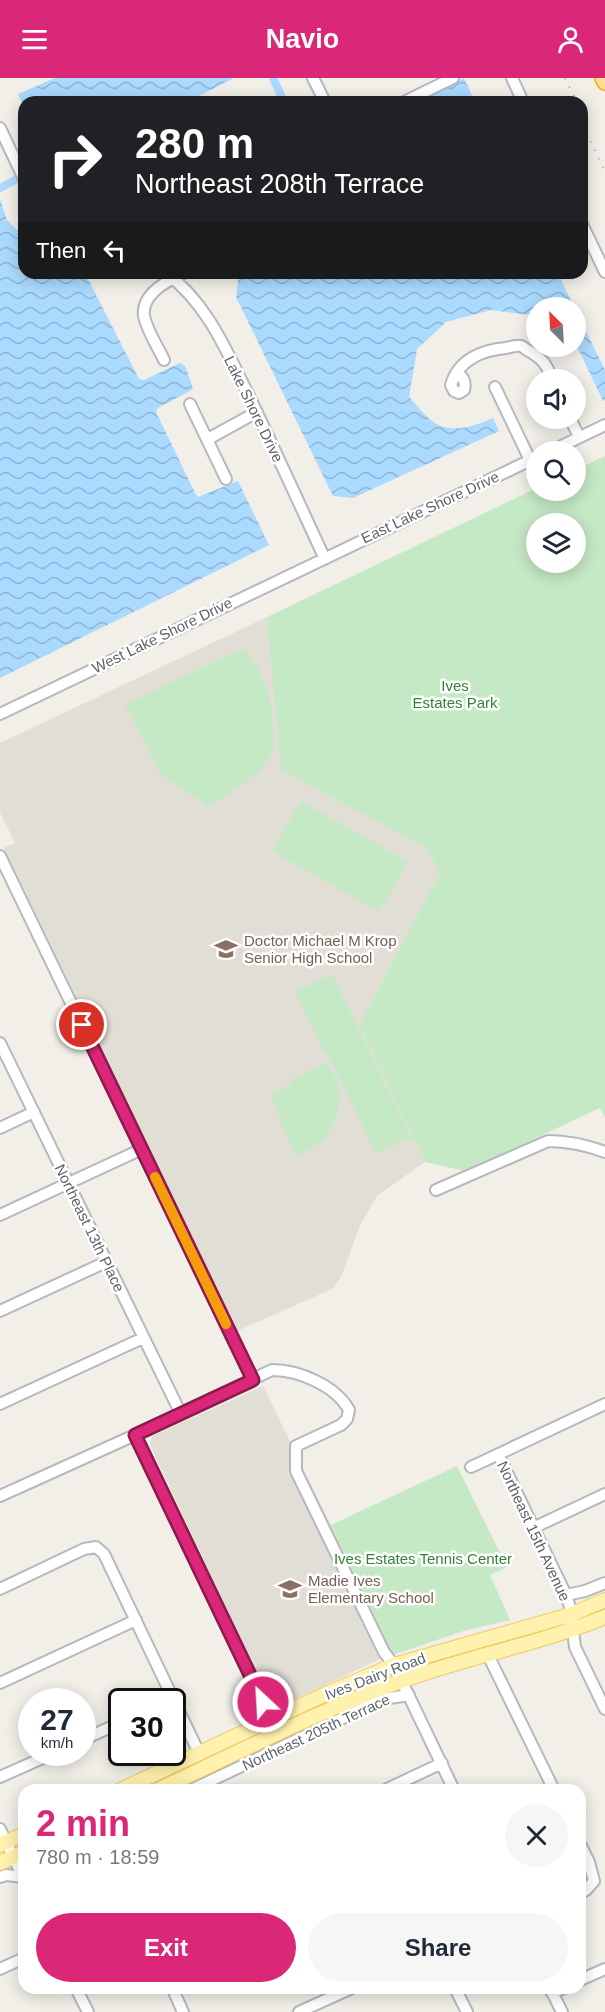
<!DOCTYPE html>
<meta charset="utf-8">
<style>
body{margin:0;font-family:Helvetica,sans-serif;background:#f6f6f7;color:#1f2937;height:100vh;display:flex;flex-direction:column;font-size:22px;white-space:nowrap}
*{box-sizing:border-box;margin:0}
p{font-size:20px;color:#747a83}
.icon{flex:none;width:33px;height:33px;fill:none;stroke:currentColor;stroke-width:2;stroke-linecap:round;stroke-linejoin:round}
.map{position:relative;flex:1;overflow:hidden}
.side{position:absolute;left:18px;top:1706px;width:568px;height:210px;display:flex;flex-direction:column;background:#fff;border-radius:18px;box-shadow:0 3px 15px #0003}
.side>*{flex:none}
.hud{position:absolute;left:18px;top:18px;width:570px;height:183px;border-radius:18px;box-shadow:0 3px 15px #0003;background:#202124;color:#fff;overflow:hidden}
.needle{width:39px;rotate:336deg}
.fabs{position:absolute;left:526px;top:219px;display:grid;gap:12px}
.fabs a{display:grid;place-items:center;width:60px;height:60px;border-radius:50%;background:#fff;box-shadow:0 3px 15px #0003;font-size:30px}
.speed{position:absolute;left:18px;top:1610px;display:flex;gap:12px;font-size:30px;font-weight:700;text-align:center}
.speed>*{display:grid;place-content:center;width:78px;height:78px;border-radius:50%;background:#fff;box-shadow:0 3px 15px #0003;line-height:1}
.speed small{font-size:15px;font-weight:400}
.speed .limit{border:3px solid #111;border-radius:9px;background:#fff;color:#111}
.pin{position:absolute;display:grid;place-items:center;width:51px;height:51px;color:#fff;margin:-26px;border:3px solid #fff;border-radius:50%;box-shadow:0 2px 6px #0007}
.me{position:absolute;width:66px;margin:-33px;rotate:335deg;stroke-linejoin:round;filter:drop-shadow(0 0 4px #0008)}
.turn{display:flex;align-items:center;gap:21px;height:126px;padding:0 18px;font-size:27px}
.turn .icon{width:78px;height:78px;stroke-width:2.5}
.turn b{display:block;font-size:42px;line-height:51px}
.then{display:flex;align-items:center;height:57px;padding:0 18px;background:#0003;gap:12px;font-size:22px}
.round{display:grid;place-items:center;flex:none;width:63px;height:63px;border-radius:32px;background:#f6f6f7}
.headline{display:flex;align-items:center;justify-content:space-between;height:102px;padding:0 18px}
h1{font-size:36px;font-weight:600;line-height:45px;color:#db2777}
.button{display:flex;gap:12px;margin-top:auto;padding:12px 18px}
.button a{flex:1;height:69px;border-radius:36px;background:#db2777;color:#fff;font-size:24px;font-weight:600;line-height:69px;text-align:center}
.button a+a{background:#f6f6f7;color:#1f2937}
header{display:flex;justify-content:space-between;align-items:center;height:78px;padding:0 18px;background:#db2777;color:#fff;font-size:27px;font-weight:600}
.map>svg:first-child{display:block}
.education{fill:#e1ded6}
.green{fill:#c5e8c5;fill-rule:evenodd}
.water{fill:url(#water-waves)}
.lines{fill:none;stroke-linecap:round;stroke-linejoin:round}
.canal{stroke:#aadaff;stroke-width:8}
.minor-casing{stroke:#b5b8bc;stroke-width:14}
.major-casing{stroke:#f2c960;stroke-width:16}
.highway-casing{stroke:#f9ab00;stroke-width:18}
.minor{stroke:#fff;stroke-width:10}
.major{stroke:#fff2af;stroke-width:14}
.highway{stroke:#fde293;stroke-width:15}
.rail{stroke:#b6b7b8;stroke-width:2;stroke-dasharray:1.5 8;stroke-linecap:butt}
.route-casing{stroke:#8e194d;stroke-width:15}
.route{stroke:#db2777;stroke-width:10}
.slow{stroke:#f59e0b;stroke-width:10}
.labels{text-anchor:middle;dominant-baseline:central;stroke-width:5;stroke-linejoin:round;paint-order:stroke}
.street-label{font-size:15px;fill:#5f6368;stroke:#fff}
.park-label{font-size:15px;fill:#348238;stroke:#fff}
.education-label{font-size:15px;fill:#785e54;stroke:#fff;text-anchor:start}
</style>
<header><svg class="icon" aria-label="menu" viewBox="0 0 24 24"><path d="M4 6h16M4 12h16M4 18h16"/></svg>Navio<svg class="icon" aria-label="person" viewBox="0 0 24 24"><circle cx="12" cy="8" r="4"/><path d="M4 21q1-7 8-7t8 7"/></svg></header>
<div class="map">
<svg width="605" height="1934" viewBox="0 0 605 1934">
<defs>
<pattern id="water-waves" width="16" height="10" patternUnits="userSpaceOnUse" patternTransform="scale(1.5)"><rect width="16" height="10" fill="#aadaff"/><path d="M0 5q4-4 8 0t8 0" fill="none" stroke="#8eb4d2"/></pattern>
</defs>
<rect width="100%" height="100%" fill="#f1efe8"/>
<path class="education" d="M 267,539 L 282,692 L 427,770 L 440,795 L 359,947 L 425,1084 L 377,1118 L 361,1145 L 341,1199 L 332,1211 L 237,1253 L 4,770 L 15,765 L 0,735 L 0,665 Z
M 263,1308 L 393,1575 L 280,1628 L 271,1625 L 150,1367 L 152,1358 Z"/>
<path class="green" d="M 605,378 L 605,1039 L 600,1030 L 465,1093 L 425,1084 L 359,947 L 440,795 L 427,770 L 281,692 L 267,539 L 537,410 L 537,412 L 576,412 L 576,392 ZM 537,446 L 576,446 L 576,484 L 537,484 Z
M 243,570 C 264,592 274,625 273,655 C 273,661 274,668 272,673 C 262,699 228,716 206,729 L 199,722 L 161,697 L 125,627 Z
M 301,723 L 408,784 L 379,834 L 272,773 Z
M 332,896 L 411,1059 L 376,1076 L 326,973 L 324,973 L 295,914 Z
M 325,985 C 347,1005 342,1043 321,1063 C 314,1069 305,1073 296,1078 L 278,1040 L 281,1039 L 271,1019 L 273,1014 L 292,1005 L 291,1002 Z
M 457,1388 L 507,1489 L 490,1497 L 510,1542 L 463,1553 L 393,1577 L 331,1447 Z"/>
<path class="water" d="M 55,0 L 234,0 L 187,24 L 24,24 L 24,29 L 18,16 Z
M 464,0 L 475,24 L 414,24 Z
M 0,121 L 7,142 L 24,159 L 24,195 L 85,195 L 139,301 L 144,302 L 180,285 L 185,288 L 193,310 L 190,313 L 158,330 L 156,334 L 196,417 L 198,419 L 238,403 L 269,467 L 0,600 Z
M 239,195 L 558,195 L 574,229 L 537,230 L 537,238 L 491,232 L 446,244 L 417,271 L 409,319 C 416,326 424,337 432,343 C 451,357 475,348 493,340 L 499,353 L 353,420 L 333,418 L 236,219 Z
M 576,233 L 605,292 L 605,322 L 603,323 L 576,266 Z"/>
<g class="lines">
<path class="canal" d="M 273,0 L 284,24
M 0,110 L 17,101"/>
<g class="minor-casing">
<path id="minor" d="M 313,0 L 325,24
M 512,0 L 523,24
M 404,24 L 453,0
M 0,50 L 24,101
M 582,146 L 605,194
M 166,195 C 207,225 226,272 248,316 C 274,370 299,425 324,479
M 164,282 C 158,269 147,253 144,238 C 141,216 168,202 184,195
M 457,295 C 464,299 466,304 464,312 L 459,315 L 454,313 L 451,307 C 458,282 482,272 506,270 C 510,269 517,267 521,268 C 524,269 526,272 529,273 C 544,282 546,286 553,302
M 495,309 L 530,382
M 190,326 L 226,401
M 570,340 L 579,359
M 208,361 L 257,334
M 549,374 L 605,347
M 0,636 L 537,379
M 0,778 L 253,1302
M 0,965 L 181,1336
M 0,1050 L 34,1034
M 436,1112 L 548,1063 C 568,1063 586,1067 605,1074
M 0,1137 L 142,1071
M 0,1233 L 106,1184
M 0,1326 L 143,1260
M 135,1357 L 274,1647
M 498,1376 L 566,1517 L 570,1529 L 575,1569 L 605,1631
M 471,1389 L 605,1326
M 0,1418 L 135,1357 L 272,1292 C 299,1292 336,1308 349,1332 L 347,1341 L 341,1347 L 296,1368 L 296,1393 L 384,1574 L 394,1587 L 454,1712
M 535,1449 L 605,1416
M 0,1511 L 84,1471 L 96,1469 L 104,1476 L 199,1675
M 566,1517 L 585,1513 L 605,1505
M 488,1577 L 554,1712
M 0,1605 L 136,1542
M 82,1662 L 122,1644
M 0,1699 L 56,1674
M 191,1712 L 383,1621 L 409,1617
M 385,1712 L 442,1685
M 0,1751 L 24,1801
M 580,1766 L 589,1784 L 594,1803 L 586,1812 L 580,1815
M 0,1799 L 6,1797 L 24,1799
M 0,1891 L 24,1880
M 580,1902 L 605,1891
M 76,1910 L 88,1934
M 175,1910 L 175,1916 L 183,1934
M 455,1910 L 467,1934
M 550,1910 L 562,1934
M 552,1915 L 564,1910
M 299,1934 L 352,1910"/>
</g>
<g class="major-casing">
<path id="major" d="M 120,1712 L 330,1614 L 394,1587 L 570,1537 L 605,1522
M 158,1712 C 239,1674 320,1632 404,1602 C 470,1578 540,1566 605,1539
M 0,1767 L 24,1756
M 0,1785 L 24,1774"/>
</g>
<g class="highway-casing">
<path id="highway" d="M 603,0 L 605,4"/>
</g>
<use href="#minor" class="minor"/>
<use href="#major" class="major"/>
<use href="#highway" class="highway"/>
<path class="rail" d="M 565,0 L 577,24
M 582,46 L 605,93"/>
</g>
<g class="lines">
<g class="route-casing">
<path id="route" d="M 82,947 L 253,1302 L 135,1357 L 263,1624"/>
</g>
<use href="#route" class="route"/>
<path class="slow" d="M 155,1099 L 226,1246"/>
</g>
<defs>
<g id="school-bare" transform="scale(1.8)"><path d="M0-5L7-2L0 1L-7-2ZM-4 1L0 2.5L4 1V4Q0 6-4 4Z" fill="#8d6e63" stroke="#fff" stroke-width="2.5" paint-order="stroke"/></g>
</defs>
<g fill-rule="evenodd">
<use href="#school-bare" x="226" y="871"/>
<use href="#school-bare" x="290" y="1511"/>
</g>
<g class="labels">
<g class="street-label">
<text transform="translate(254 331) rotate(64)">Lake Shore Drive</text>
<text transform="translate(430 429) rotate(-25)">East Lake Shore Drive</text>
<text transform="translate(162 557) rotate(-26)">West Lake Shore Drive</text>
<text transform="translate(90 1150) rotate(64)">Northeast 13th Place</text>
<text transform="translate(534 1453) rotate(65)">Northeast 15th Avenue</text>
<text transform="translate(375 1598) rotate(-21)">Ives Dairy Road</text>
<text transform="translate(316 1654) rotate(-25)">Northeast 205th Terrace</text>
</g>
<g class="park-label">
<text x="455" y="607">Ives<tspan x="455" dy="17">Estates Park</tspan></text>
<text x="423" y="1480">Ives Estates Tennis Center</text>
</g>
<g class="education-label">
<text x="244" y="862">Doctor Michael M Krop<tspan x="244" dy="17">Senior High School</tspan></text>
<text x="308" y="1502">Madie Ives<tspan x="308" dy="17">Elementary School</tspan></text>
</g>
</g>
</svg>
<div class="fabs">
<a><svg class="needle" viewBox="-14 -14 28 28"><path d="M0-13l5 13h-10z" fill="#e53935"/><path d="M0 13l5-13h-10z" fill="#747a83"/></svg></a>
<a><svg class="icon" aria-label="sound" viewBox="0 0 24 24"><path d="M4 9h4l5-4v14l-5-4H4zM17 9q2 3 0 6"/></svg></a>
<a><svg class="icon" aria-label="search" viewBox="0 0 24 24"><circle cx="10" cy="10" r="6"/><path d="M15 15l6 6"/></svg></a>
<a><svg class="icon" aria-label="layers" viewBox="0 0 24 24"><path d="M12 4l9 5-9 5-9-5zM3 14l9 5 9-5"/></svg></a>
</div>
<div class="speed"><div>27<small>km/h</small></div><div class="limit">30</div></div>
<div class="pin" style="left:82px;top:947px;background:#d93025"><svg class="icon" aria-label="arrive" viewBox="0 0 24 24"><path d="M6 21V4h12l-3 4 3 4H6"/></svg></div>
<svg class="me" style="left:263px;top:1624px" viewBox="-20 -20 40 40"><circle r="17" fill="#db2777" stroke="#fff" stroke-width="3"/><path d="M0-11L8 9 0 5-8 9z" fill="#fff"/></svg>
<div class="hud">
<div class="turn"><svg class="icon" aria-label="right" viewBox="0 0 24 24"><path d="M7 20v-9h11M14 6l5 5-5 5"/></svg><div><b>280 m</b>Northeast 208th Terrace</div></div>
<div class="then">Then<svg class="icon" aria-label="left" viewBox="0 0 24 24"><path d="M17 20v-9H6M10 6l-5 5 5 5"/></svg></div>
</div>
<section class="side">
<div class="headline"><div><h1>2 min</h1><p>780 m · 18:59</p></div><a class="round"><svg class="icon" aria-label="close" viewBox="0 0 24 24"><path d="M6 6l12 12M18 6L6 18"/></svg></a></div>
<div class="button"><a>Exit</a><a>Share</a></div>
</section>
</div>
